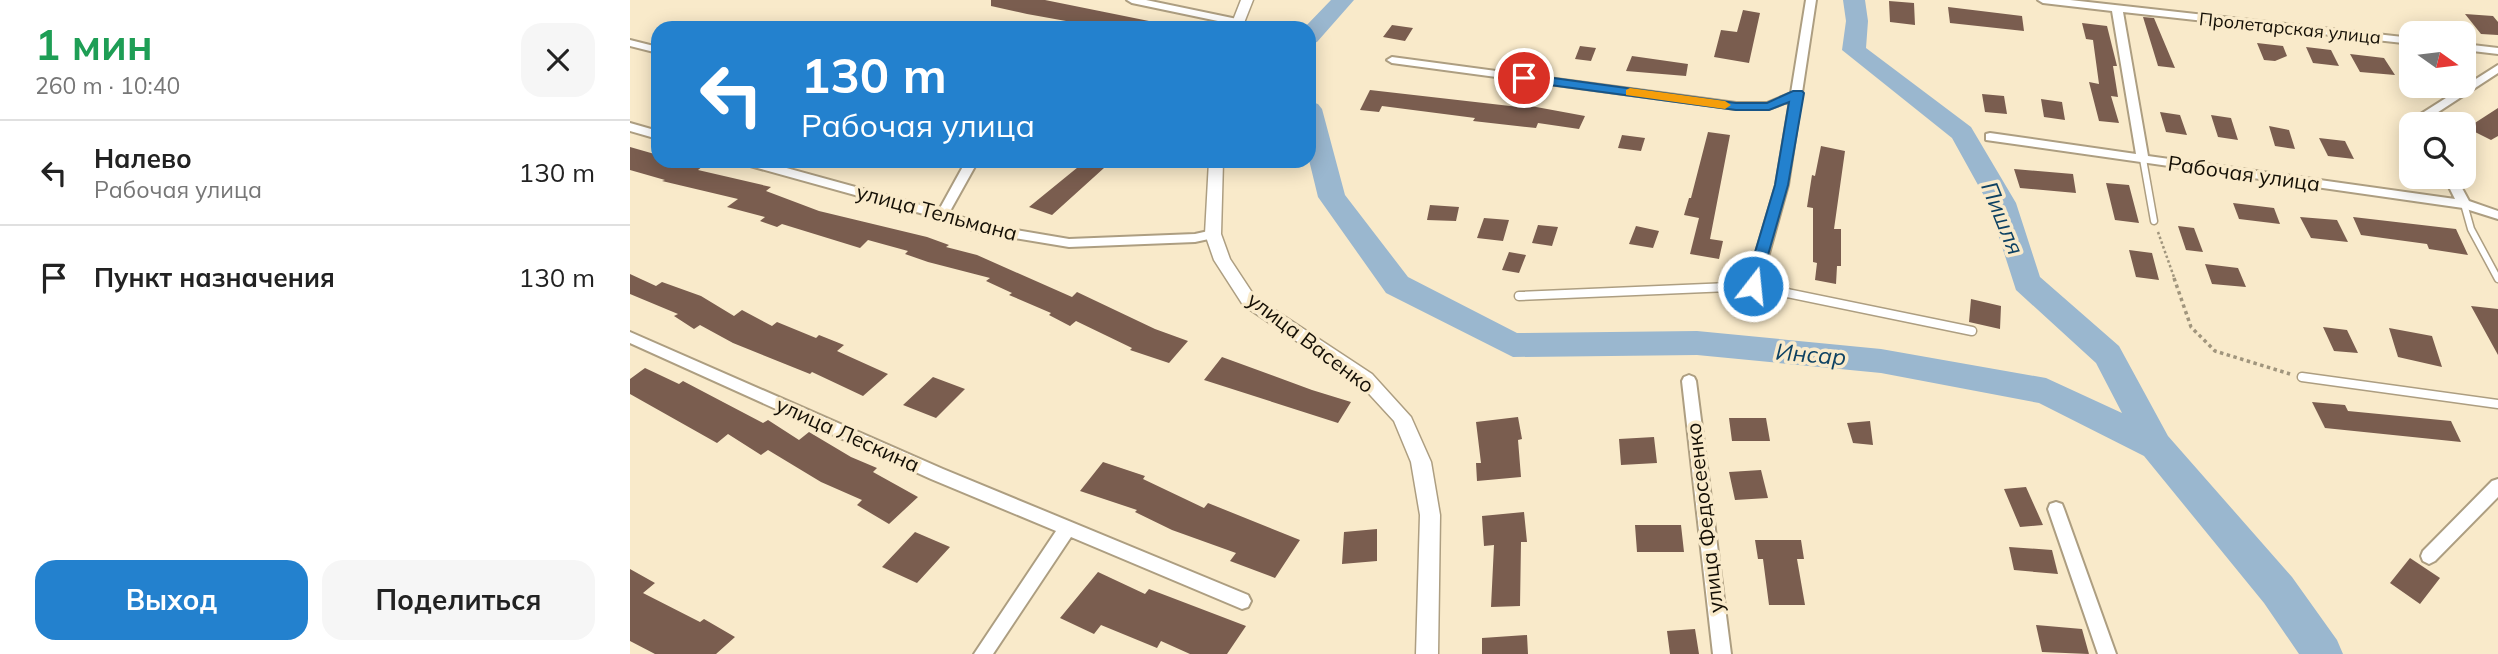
<!DOCTYPE html>
<html lang="ru">
<meta charset="utf-8">
<style>
body{margin:0;font-family:Mulish,sans-serif;background:#f6f6f6;color:#222;height:100vh;display:flex;flex-direction:column;font-size:26px;white-space:nowrap}
*{box-sizing:border-box;margin:0}
p{font-size:23px;color:#767676}
.icon{flex:none;width:38px;height:38px;fill:none;stroke:currentColor;stroke-width:2;stroke-linecap:round;stroke-linejoin:round}
.map{position:relative;flex:1;overflow:hidden}
.side{display:flex;flex-direction:column;background:#fff;width:630px}
.side>*{flex:none}
.top-card{position:absolute;left:21px;top:21px;width:665px;height:147px;border-radius:21px;box-shadow:0 4px 18px #0003;background:#2381ce;color:#fff;overflow:hidden}
.needle{width:46px;rotate:104deg}
.tools{position:absolute;left:1769px;top:21px;display:grid;gap:14px}
.tools a{display:grid;place-items:center;width:77px;height:77px;border-radius:14px;background:#fff;box-shadow:0 4px 18px #0003;font-size:35px}
.pin{position:absolute;display:grid;place-items:center;width:60px;height:60px;color:#fff;margin:-30px;border:4px solid #fff;border-radius:50%;box-shadow:0 2px 7px #0007}
.me{position:absolute;width:77px;margin:-38px;rotate:16deg;stroke-linejoin:round;filter:drop-shadow(0 0 5px #0008)}
.turn{display:flex;align-items:center;gap:24px;height:147px;padding:0 35px;font-size:32px}
.turn .icon{width:91px;height:91px;stroke-width:2.5}
.turn b{display:block;font-size:49px;line-height:60px}
.round{display:grid;place-items:center;flex:none;width:74px;height:74px;border-radius:21px;background:#f6f6f6}
.headline{display:flex;align-items:center;justify-content:space-between;height:119px;padding:0 35px}
h1{font-size:42px;font-weight:700;line-height:52px;color:#1e9e55}
.primary-button{display:flex;gap:14px;margin-top:auto;padding:14px 35px}
.primary-button a{flex:1;height:80px;border-radius:21px;background:#2381ce;color:#fff;font-size:28px;font-weight:700;line-height:80px;text-align:center}
.primary-button a+a{background:#f6f6f6;color:#222}
ul{padding:0;list-style:none}
li{display:flex;align-items:center;gap:21px;height:105px;padding:0 35px;border-top:2px solid #e0e0e0}
li div{flex:1}
li b{display:block;font-size:26px}
li em{font-style:normal}
main{display:flex;flex:1;min-height:0}
.map>svg:first-child{display:block}
.lines{fill:none;stroke-linecap:round;stroke-linejoin:round}
.river{fill:#9ab7cf;fill-rule:evenodd}
.building{fill:#7a5d4f}
.service-far1-casing{stroke:#ad9e81;stroke-width:9}
.service-casing{stroke:#ad9e81;stroke-width:11}
.minor-casing{stroke:#ad9e81;stroke-width:4}
.tertiary-casing{stroke:#ad9e81;stroke-width:3}
.path-far1{stroke:#a0957d;stroke-width:2.5;stroke-dasharray:2.5 2.5;stroke-linecap:butt}
.path{stroke:#a0957d;stroke-width:3.5;stroke-dasharray:3.5 3.5;stroke-linecap:butt}
.service-far1{stroke:#fff;stroke-width:6}
.service{stroke:#fff;stroke-width:8}
.minor{fill:#fff;fill-rule:evenodd}
.tertiary{fill:#fff;fill-rule:evenodd}
.route{fill:#2381ce;stroke:#175486;stroke-width:2}
.slow{fill:#f59e0b}
.labels{text-anchor:middle;dominant-baseline:central;stroke-width:7;stroke-linejoin:round;paint-order:stroke}
.far-street-label{font-size:18px;fill:#140f05;stroke:#f9eaca}
.street-label{font-size:21px;fill:#140f05;stroke:#f9eaca}
.water-label{font-size:23px;font-style:italic;fill:#0d4162;stroke:#f9eaca}
</style>
<main>
<section class="side">
<div class="headline"><div><h1>1 мин</h1><p>260 m · 10:40</p></div><a class="round"><svg class="icon" aria-label="close" viewBox="0 0 24 24"><path d="M6 6l12 12M18 6L6 18"/></svg></a></div>
<ul>
<li><svg class="icon" aria-label="left" viewBox="0 0 24 24"><path d="M17 20v-9H6M10 6l-5 5 5 5"/></svg><div><b>Налево</b><p>Рабочая улица</p></div><em>130 m</em></li>
<li><svg class="icon" aria-label="arrive" viewBox="0 0 24 24"><path d="M6 21V4h12l-3 4 3 4H6"/></svg><div><b>Пункт назначения</b></div><em>130 m</em></li>
</ul>
<div class="primary-button"><a>Выход</a><a>Поделиться</a></div>
</section>
<div class="map">
<svg width="1868" height="654" viewBox="0 0 1868 654">
<rect width="100%" height="100%" fill="#f9eaca"/>
<g class="lines">
<path class="river" d="M 701,0 L 724,0 L 687,42 L 679,44 L 679,28 L 674,28 Z
M 1213,0 L 1235,0 L 1238,21 L 1236,48 L 1341,127 L 1386,203 L 1410,277 L 1489,346 L 1538,436 L 1662,577 L 1707,640 L 1713,654 L 1669,654 L 1634,603 L 1514,456 L 1409,403 L 1251,373 L 1067,355 L 883,357 L 756,293 L 688,197 L 679,160 L 679,101 L 688,104 L 692,109 L 715,195 L 778,277 L 887,333 L 1067,331 L 1251,349 L 1416,378 L 1492,413 L 1466,363 L 1386,290 L 1358,203 L 1322,138 L 1212,50 L 1216,21 Z"/>
</g>
<path class="building" d="M 361,0 L 415,0 L 519,21 L 518,28 L 475,28 L 397,14 L 361,6 Z
M 1259,1 L 1284,3 L 1285,25 L 1260,22 Z
M 1318,7 L 1392,16 L 1394,31 L 1320,23 Z
M 1113,10 L 1130,13 L 1119,63 L 1084,57 L 1091,30 L 1107,32 Z
M 1835,14 L 1863,16 L 1868,22 L 1868,35 L 1851,34 Z
M 1513,17 L 1524,18 L 1545,68 L 1528,66 Z
M 1452,23 L 1477,26 L 1487,66 L 1483,66 L 1488,97 L 1481,96 L 1489,123 L 1469,121 L 1459,82 L 1469,84 L 1463,40 L 1456,39 Z
M 762,25 L 783,28 L 775,41 L 753,37 Z
M 1627,43 L 1653,46 L 1657,56 L 1645,61 L 1634,60 Z
M 950,46 L 966,48 L 961,61 L 945,59 Z
M 1676,47 L 1701,50 L 1709,66 L 1683,63 Z
M 1720,54 L 1754,58 L 1765,75 L 1730,72 Z
M 1002,56 L 1058,64 L 1056,76 L 996,71 Z
M 740,90 L 889,107 L 890,104 L 955,116 L 949,129 L 908,123 L 906,128 L 843,121 L 845,118 L 752,106 L 749,112 L 730,110 Z
M 1352,94 L 1374,96 L 1377,114 L 1355,112 Z
M 1411,99 L 1432,102 L 1435,120 L 1414,117 Z
M 1868,108 L 1868,136 L 1861,140 L 1837,128 Z
M 1530,112 L 1550,115 L 1557,135 L 1536,132 Z
M 1581,115 L 1601,118 L 1608,140 L 1588,137 Z
M 1639,126 L 1659,130 L 1665,149 L 1645,146 Z
M 1078,132 L 1100,135 L 1080,239 L 1093,241 L 1089,259 L 1060,254 L 1069,218 L 1054,215 L 1059,198 L 1061,198 Z
M 992,135 L 1015,138 L 1011,151 L 988,148 Z
M 1689,138 L 1715,141 L 1724,159 L 1698,156 Z
M 1191,146 L 1215,151 L 1204,229 L 1211,229 L 1211,266 L 1207,266 L 1206,284 L 1185,280 L 1187,263 L 1183,262 L 1183,208 L 1177,207 L 1182,175 L 1185,176 Z
M 0,147 L 28,155 L 28,161 L 73,166 L 68,170 L 141,187 L 136,191 L 189,211 L 297,237 L 319,245 L 316,247 L 347,255 L 442,297 L 447,292 L 525,329 L 558,341 L 539,363 L 500,350 L 502,348 L 446,321 L 440,326 L 419,315 L 421,313 L 379,295 L 382,293 L 356,281 L 360,278 L 298,262 L 275,254 L 278,251 L 238,240 L 230,248 L 152,224 L 147,227 L 130,221 L 135,217 L 97,207 L 108,199 L 32,181 L 35,180 L 0,170 Z
M 453,163 L 474,168 L 422,215 L 399,207 Z
M 1384,169 L 1443,174 L 1446,193 L 1390,188 Z
M 1476,183 L 1499,185 L 1509,223 L 1485,220 Z
M 1603,203 L 1644,208 L 1650,224 L 1609,219 Z
M 800,205 L 829,207 L 826,221 L 797,220 Z
M 1670,217 L 1707,220 L 1718,242 L 1681,238 Z
M 1723,217 L 1826,229 L 1838,255 L 1799,249 L 1797,244 L 1731,235 Z
M 854,218 L 879,220 L 873,241 L 847,238 Z
M 908,225 L 928,227 L 922,246 L 902,243 Z
M 1006,226 L 1029,231 L 1023,248 L 999,244 Z
M 1548,226 L 1564,228 L 1573,252 L 1556,250 Z
M 1499,250 L 1522,253 L 1529,280 L 1506,277 Z
M 879,252 L 896,255 L 889,273 L 872,270 Z
M 1575,264 L 1608,268 L 1616,287 L 1582,284 Z
M 0,274 L 26,286 L 32,282 L 71,296 L 104,316 L 112,310 L 142,326 L 147,322 L 186,338 L 189,335 L 214,345 L 207,351 L 258,374 L 233,396 L 182,372 L 180,374 L 103,343 L 70,325 L 64,329 L 44,316 L 48,314 L 0,294 Z
M 1341,299 L 1371,306 L 1370,329 L 1339,322 Z
M 1841,306 L 1868,309 L 1868,355 Z
M 1693,327 L 1717,330 L 1728,353 L 1704,351 Z
M 1759,328 L 1802,336 L 1812,367 L 1768,357 Z
M 592,357 L 682,390 L 721,402 L 708,423 L 574,380 Z
M 15,368 L 49,384 L 53,381 L 133,423 L 138,420 L 169,440 L 179,432 L 221,457 L 247,468 L 243,472 L 288,497 L 259,524 L 227,505 L 232,500 L 191,482 L 138,450 L 131,455 L 98,434 L 87,443 L 0,394 L 0,379 Z
M 303,377 L 335,389 L 306,418 L 273,405 Z
M 1682,402 L 1715,405 L 1718,411 L 1821,421 L 1831,442 L 1695,428 Z
M 888,417 L 892,439 L 888,440 L 891,477 L 847,481 L 846,463 L 851,463 L 846,422 Z
M 1099,418 L 1136,418 L 1140,441 L 1102,441 Z
M 1240,421 L 1243,445 L 1223,443 L 1217,423 Z
M 1024,437 L 1027,463 L 991,465 L 989,439 Z
M 473,462 L 515,476 L 513,479 L 574,508 L 578,503 L 670,540 L 645,578 L 600,561 L 606,553 L 542,530 L 505,512 L 507,510 L 450,491 Z
M 1131,470 L 1138,498 L 1105,500 L 1099,472 Z
M 1396,487 L 1413,525 L 1390,527 L 1374,489 Z
M 894,512 L 897,542 L 891,542 L 890,606 L 861,607 L 864,545 L 854,546 L 852,516 Z
M 1005,525 L 1051,525 L 1054,552 L 1007,552 Z
M 747,529 L 747,561 L 712,564 L 714,532 Z
M 285,532 L 320,547 L 287,583 L 252,567 Z
M 1125,540 L 1171,540 L 1174,559 L 1167,559 L 1175,605 L 1139,605 L 1133,559 L 1128,559 Z
M 1379,547 L 1422,550 L 1428,574 L 1384,570 Z
M 1780,558 L 1810,578 L 1790,604 L 1760,583 Z
M 0,569 L 25,583 L 13,593 L 70,622 L 74,619 L 105,637 L 86,654 L 25,654 L 0,641 Z
M 468,572 L 515,594 L 519,589 L 616,626 L 597,654 L 560,654 L 531,641 L 527,648 L 471,625 L 464,634 L 430,618 Z
M 1406,625 L 1452,629 L 1459,654 L 1412,652 Z
M 1065,629 L 1069,654 L 1040,654 L 1037,631 Z
M 897,635 L 898,654 L 852,654 L 852,638 Z"/>
<g class="lines">
<g class="service-far1-casing">
<path id="service-far1" d="M 1513,159 L 1524,221
M 1834,204 L 1841,229 L 1868,279"/>
</g>
<g class="service-casing">
<path id="service" d="M 889,296 L 1123,286 L 1342,331
M 1672,377 L 1868,404"/>
</g>
<g class="minor-casing">
<path id="minor" d="M 497,0 L 516,0 L 607,19 L 612,22 L 607,25 L 502,3 Z
M 1176,0 L 1186,0 L 1158,185 L 1130,286 L 1123,291 L 1116,286 L 1146,185 L 1160,101 L 1139,109 L 1106,109 L 762,63 L 757,60 L 762,57 L 1106,103 L 1137,103 L 1161,93 Z
M 1408,0 L 1440,0 L 1782,38 L 1782,44 L 1493,12 L 1518,156 L 1825,199 L 1814,177 L 1826,177 L 1839,201 L 1868,211 L 1868,219 L 1833,208 L 1356,140 L 1356,134 L 1360,133 L 1506,154 L 1482,11 L 1413,3 Z
M 0,40 L 28,47 L 28,53 L 0,46 Z
M 1834,44 L 1868,48 L 1868,54 L 1834,50 Z
M 1868,65 L 1868,73 L 1796,120 L 1798,124 L 1786,124 L 1784,119 L 1786,117 Z
M 0,123 L 28,131 L 28,139 L 0,131 Z
M 111,161 L 131,161 L 309,210 L 336,161 L 348,161 L 319,213 L 351,224 L 439,239 L 565,234 L 583,230 L 589,234 L 588,237 L 565,242 L 439,247 L 349,232 L 308,218 L 113,164 Z
M 0,332 L 313,469 L 618,595 L 621,601 L 618,607 L 612,609 L 441,537 L 363,654 L 344,654 L 426,531 L 301,479 L 0,343 Z
M 1059,375 L 1064,377 L 1066,381 L 1101,654 L 1083,654 L 1052,381 L 1054,377 Z
M 1868,479 L 1868,497 L 1805,561 L 1799,564 L 1793,561 L 1791,556 L 1793,551 L 1862,481 Z
M 1426,502 L 1432,504 L 1434,509 L 1486,654 L 1468,654 L 1418,509 L 1420,504 Z"/>
</g>
<g class="tertiary-casing">
<path id="tertiary" d="M 611,0 L 623,0 L 612,28 L 600,28 Z
M 579,161 L 593,161 L 591,234 L 600,259 L 625,297 L 742,374 L 781,417 L 801,462 L 810,515 L 808,654 L 786,654 L 790,515 L 781,462 L 764,421 L 730,384 L 613,305 L 584,260 L 575,234 Z"/>
</g>
<path class="path-far1" d="M 1528,232 L 1545,280"/>
<path class="path" d="M 1544,278 L 1561,327 L 1585,351 L 1660,374"/>
<use href="#service-far1" class="service-far1"/>
<use href="#service" class="service"/>
<use href="#minor" class="minor"/>
<use href="#tertiary" class="tertiary"/>
</g>
<path class="route" d="M 894,74 L 1106,103 L 1137,103 L 1163,91 L 1172,91 L 1174,93 L 1158,185 L 1128,290 L 1117,290 L 1115,286 L 1145,185 L 1159,102 L 1139,110 L 1106,110 L 890,81 L 890,75 Z"/>
<path class="slow" d="M 1000,88 L 1095,101 L 1101,105 L 1095,109 L 996,95 L 996,90 Z"/>
<g class="labels">
<g class="far-street-label">
<text transform="translate(1660 28) rotate(6)">Пролетарская улица</text>
</g>
<g class="street-label">
<text transform="translate(1614 173) rotate(8)">Рабочая улица</text>
<text transform="translate(307 212) rotate(15)">улица Тельмана</text>
<text transform="translate(681 342) rotate(37)">улица Васенко</text>
<text transform="translate(218 434) rotate(24)">улица Лескина</text>
<text transform="translate(1074 518) rotate(-97)">улица Федосеенко</text>
</g>
<g class="water-label">
<text transform="translate(1373 218) rotate(68)">Пишля</text>
<text transform="translate(1181 354) rotate(5)">Инсар</text>
</g>
</g>
</svg>
<div class="tools">
<a><svg class="needle" viewBox="-14 -14 28 28"><path d="M0-13l5 13h-10z" fill="#e53935"/><path d="M0 13l5-13h-10z" fill="#767676"/></svg></a>
<a><svg class="icon" aria-label="search" viewBox="0 0 24 24"><circle cx="10" cy="10" r="6"/><path d="M15 15l6 6"/></svg></a>
</div>
<div class="pin" style="left:894px;top:78px;background:#d93025"><svg class="icon" aria-label="arrive" viewBox="0 0 24 24"><path d="M6 21V4h12l-3 4 3 4H6"/></svg></div>
<svg class="me" style="left:1123px;top:286px" viewBox="-20 -20 40 40"><circle r="17" fill="#2381ce" stroke="#fff" stroke-width="3"/><path d="M0-11L8 9 0 5-8 9z" fill="#fff"/></svg>
<div class="top-card">
<div class="turn"><svg class="icon" aria-label="left" viewBox="0 0 24 24"><path d="M17 20v-9H6M10 6l-5 5 5 5"/></svg><div><b>130 m</b>Рабочая улица</div></div>
</div>
</div>
</main>
